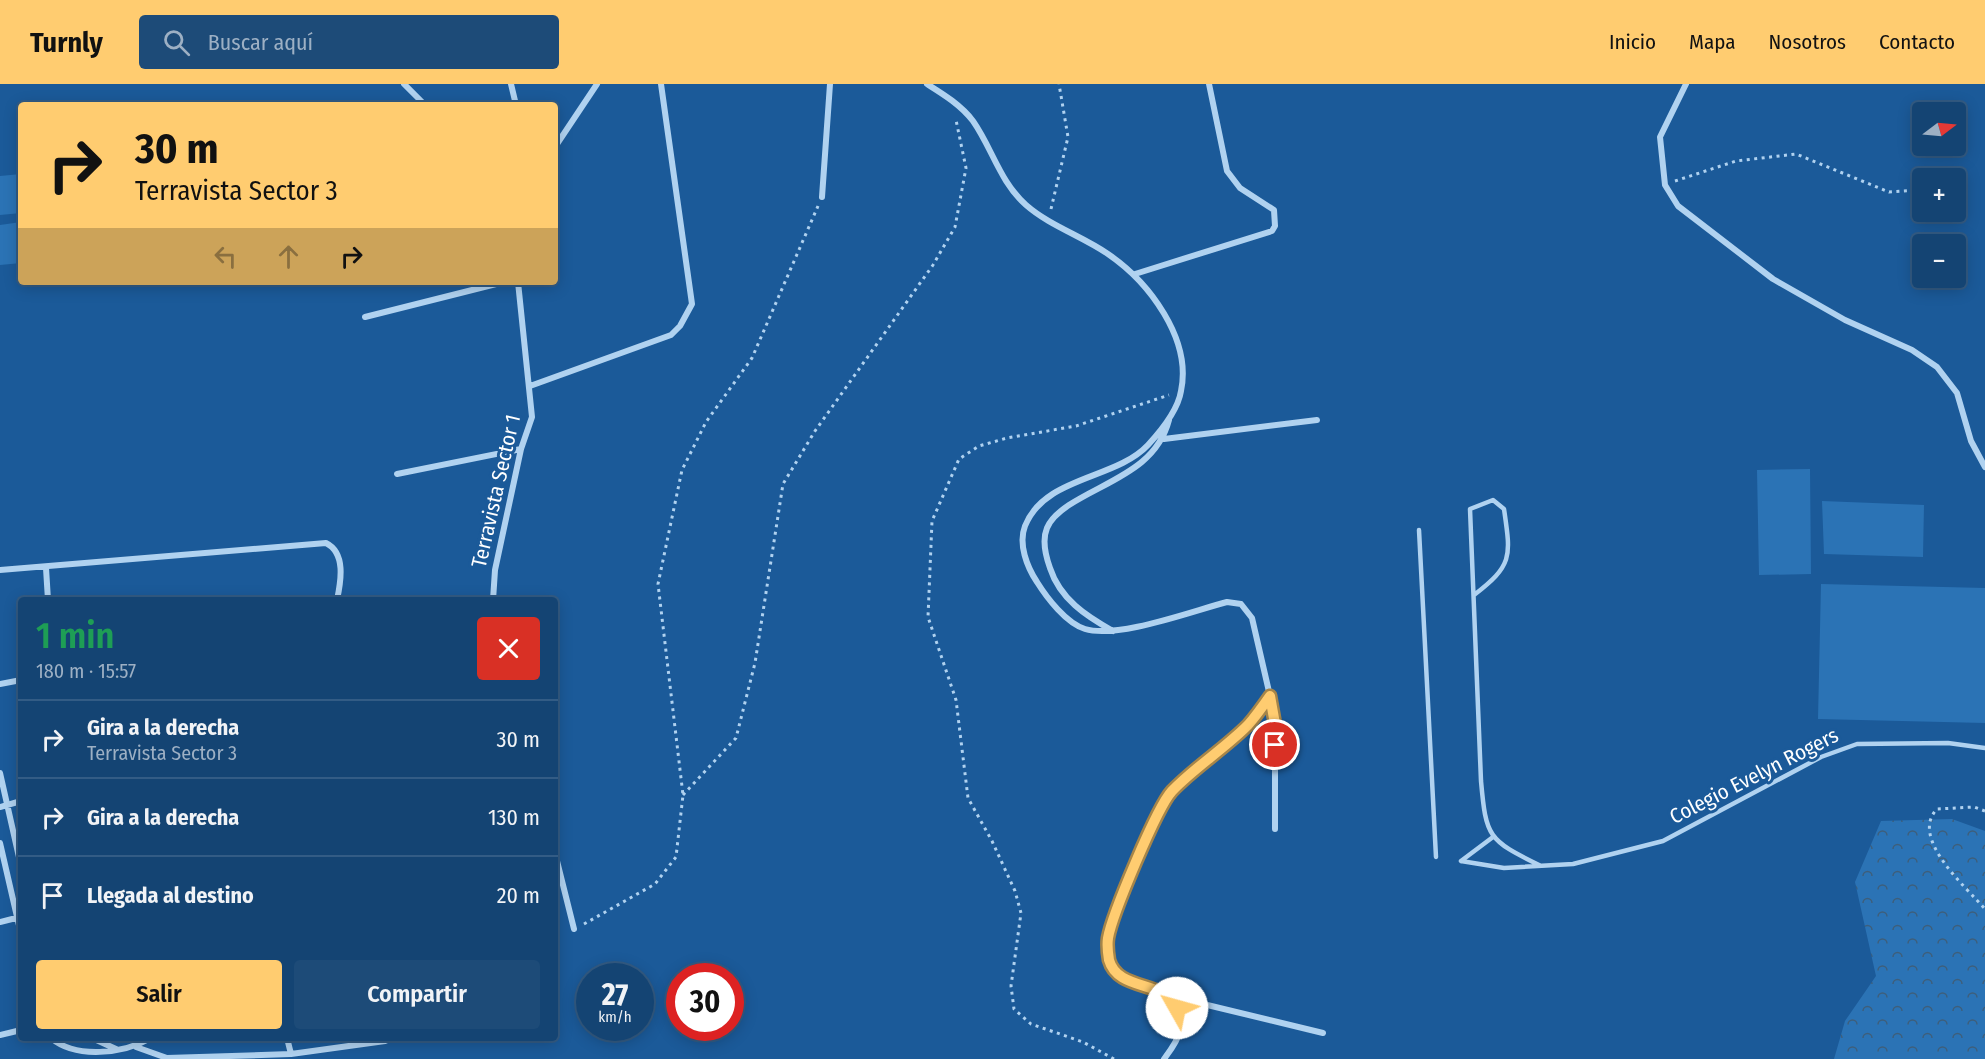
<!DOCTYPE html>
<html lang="es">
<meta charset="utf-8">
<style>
body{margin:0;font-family:"Fira Sans Condensed",sans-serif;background:#1d4b78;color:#f1f3f6;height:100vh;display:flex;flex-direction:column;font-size:22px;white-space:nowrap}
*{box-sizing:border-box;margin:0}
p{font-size:20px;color:#9db0c4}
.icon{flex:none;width:33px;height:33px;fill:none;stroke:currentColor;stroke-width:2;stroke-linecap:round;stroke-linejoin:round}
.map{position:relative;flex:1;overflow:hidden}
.side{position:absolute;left:18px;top:513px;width:540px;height:444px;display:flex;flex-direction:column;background:#144473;border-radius:6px;box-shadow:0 3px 15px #0003,0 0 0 2px #335c85}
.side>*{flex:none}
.guide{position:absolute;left:18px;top:18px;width:540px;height:183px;border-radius:6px;box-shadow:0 3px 15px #0003,0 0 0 2px #335c85;background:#ffcc70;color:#111;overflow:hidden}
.needle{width:39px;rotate:74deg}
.tools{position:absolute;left:1912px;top:18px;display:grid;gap:12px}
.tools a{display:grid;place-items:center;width:54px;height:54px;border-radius:6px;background:#144473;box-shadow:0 3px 15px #0003,0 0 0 2px #335c85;font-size:30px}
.speed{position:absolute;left:576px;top:879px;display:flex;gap:12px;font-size:30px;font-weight:700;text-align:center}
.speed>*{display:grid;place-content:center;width:78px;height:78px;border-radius:50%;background:#144473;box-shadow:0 3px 15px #0003,0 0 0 2px #335c85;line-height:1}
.speed small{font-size:15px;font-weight:400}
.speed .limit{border:9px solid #d22;background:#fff;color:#111}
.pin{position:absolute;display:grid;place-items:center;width:51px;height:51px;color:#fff;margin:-26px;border:3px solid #fff;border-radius:50%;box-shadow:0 2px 6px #0007}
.me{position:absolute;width:66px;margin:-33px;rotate:308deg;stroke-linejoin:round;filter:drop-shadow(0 0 4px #0008)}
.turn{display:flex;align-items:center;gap:21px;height:126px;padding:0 18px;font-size:27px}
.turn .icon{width:78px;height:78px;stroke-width:2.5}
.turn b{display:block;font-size:42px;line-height:51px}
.lanes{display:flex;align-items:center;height:57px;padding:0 18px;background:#0003;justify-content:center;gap:30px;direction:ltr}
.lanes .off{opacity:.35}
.round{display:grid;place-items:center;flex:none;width:63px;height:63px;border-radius:6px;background:#1d4b78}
.summary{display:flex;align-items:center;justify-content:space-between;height:102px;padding:0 18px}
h1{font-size:36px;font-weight:600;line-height:45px;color:#1e9e55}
.action{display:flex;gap:12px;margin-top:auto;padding:12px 18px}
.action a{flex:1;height:69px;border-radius:6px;background:#ffcc70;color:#111;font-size:24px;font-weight:600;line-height:69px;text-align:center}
.action a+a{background:#1d4b78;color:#f1f3f6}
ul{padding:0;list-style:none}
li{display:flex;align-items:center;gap:18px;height:78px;padding:0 18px;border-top:2px solid #335c85}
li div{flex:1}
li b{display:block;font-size:22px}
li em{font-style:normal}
header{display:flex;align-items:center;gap:36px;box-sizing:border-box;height:84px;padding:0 30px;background:#ffcc70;color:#111}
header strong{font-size:28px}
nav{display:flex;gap:33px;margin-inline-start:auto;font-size:21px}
.search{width:420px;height:54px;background:#1d4b78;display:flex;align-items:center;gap:15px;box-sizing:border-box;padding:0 21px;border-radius:6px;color:#9db0c4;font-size:22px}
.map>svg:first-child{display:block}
.grass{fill:#2b73b5}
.forest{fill:url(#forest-crowns)}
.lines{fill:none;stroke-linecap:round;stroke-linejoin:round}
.path{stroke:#b0d2f0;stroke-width:3;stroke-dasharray:3 4.5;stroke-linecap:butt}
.lane{stroke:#b0d2f0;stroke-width:4.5}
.street{stroke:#b0d2f0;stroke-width:6}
.route-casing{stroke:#a68549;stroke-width:15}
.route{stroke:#ffcc70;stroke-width:10}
.labels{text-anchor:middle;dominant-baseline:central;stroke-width:6;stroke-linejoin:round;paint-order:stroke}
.street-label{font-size:21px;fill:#fff;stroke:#1b5a99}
</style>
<header>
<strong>Turnly</strong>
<div class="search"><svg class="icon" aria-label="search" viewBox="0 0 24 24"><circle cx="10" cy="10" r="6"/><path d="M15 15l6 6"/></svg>Buscar aquí</div>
<nav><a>Inicio</a><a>Mapa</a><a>Nosotros</a><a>Contacto</a></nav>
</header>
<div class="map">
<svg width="1985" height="975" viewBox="0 0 1985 975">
<defs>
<pattern id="forest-crowns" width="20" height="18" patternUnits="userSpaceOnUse" patternTransform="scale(1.5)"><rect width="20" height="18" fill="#2b73b5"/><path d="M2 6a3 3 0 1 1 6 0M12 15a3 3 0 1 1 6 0" fill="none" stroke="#3d5e7b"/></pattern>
</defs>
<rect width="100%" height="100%" fill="#1b5a99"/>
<path class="grass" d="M 21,90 L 21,129 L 0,131 L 0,92 Z
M 21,138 L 21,179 L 0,181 L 0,141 Z
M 1810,385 L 1811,490 L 1759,491 L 1757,386 Z
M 1822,417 L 1924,421 L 1923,473 L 1824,470 Z
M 1821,500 L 1985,504 L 1985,639 L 1818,635 Z"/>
<path class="forest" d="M 1952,735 L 1985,747 L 1985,975 L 1834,975 L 1845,937 L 1876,892 L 1855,798 L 1881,737 Z"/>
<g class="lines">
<path class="path" d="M 1675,97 L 1736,77 L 1796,70 L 1889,108 L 1920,106
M 1051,125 L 1068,53 L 1059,0
M 683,711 L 736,654 L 755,579 L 783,400 L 815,347 L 933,181 L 955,143 L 966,84 L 956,36
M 1985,727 L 1974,723 L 1937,725 C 1909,754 1966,803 1985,825
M 584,840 L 655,800 L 676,773 L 683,711 L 658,500 L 682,386 L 706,338 L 752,274 L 818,122
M 1114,975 L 1083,958 L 1031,940 L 1014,925 L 1011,902 L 1021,829 L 1015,807 L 992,757 L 968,714 L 956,616 L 928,533 L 932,437 L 959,375 L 979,362 L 1007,354 L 1076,342 L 1169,311"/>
<path class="lane" d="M 1419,446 L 1436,773
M 1474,511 C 1513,481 1511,473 1504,425 L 1493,416 L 1470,425 L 1481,697 C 1486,753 1488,756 1539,781
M 1461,777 L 1504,784 L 1573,780 L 1663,757 L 1821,673 L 1857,660 L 1948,659 L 1985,664
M 1461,777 L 1493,753"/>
<path class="street" d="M 404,0 L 425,21
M 511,0 L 516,21
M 927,0 C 943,10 961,21 973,37 C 992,64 1000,98 1026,121 C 1050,142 1082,152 1108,170 C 1149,198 1192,255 1181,307 C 1178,326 1160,348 1148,361 C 1115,396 1045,392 1025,442 C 1018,460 1027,483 1037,498 C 1047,514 1066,539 1085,545 C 1118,555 1192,527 1227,518 L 1241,520 L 1252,534 L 1270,612 L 1248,641 L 1193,687 L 1165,717 L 1123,811 L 1108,853 L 1110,878 L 1116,890 L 1170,912 C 1189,937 1181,953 1164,975
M 1686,0 L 1660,53 L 1665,101 L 1678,122 L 1773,195 L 1845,236 L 1912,266 L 1937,283 L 1957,309 L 1971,357 L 1985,383
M 555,63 L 597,0
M 822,113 L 830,0
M 1135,190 L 1272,147 L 1275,142 L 1274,126 L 1240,104 L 1227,87 L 1209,0
M 365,233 L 504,198
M 530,302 L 671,251 L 680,242 L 692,220 L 661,0
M 1164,355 L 1317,336
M 397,390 L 521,365
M 46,484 L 48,516
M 0,486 L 326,459 C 346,469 341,497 337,516
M 493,516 L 495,486 L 521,365 L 532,333 L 518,198
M 1113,547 C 1086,532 1060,515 1050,484 C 1046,473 1042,456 1047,444 C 1051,434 1060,427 1069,421 C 1108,396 1156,385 1169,336
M 0,600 L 21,596
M 1270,612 L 1275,640 L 1275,745
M 0,689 L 21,782
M 0,723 L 21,717
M 0,759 L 21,850
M 555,769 L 574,845
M 0,838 L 20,833
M 1170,912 L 1323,949
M 0,951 L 21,946
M 51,954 C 76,975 123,970 151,954
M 92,954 L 116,965
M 287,954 L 291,970
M 136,963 L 167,974 L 291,970 L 385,957 L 392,954"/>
</g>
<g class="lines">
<g class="route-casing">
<path id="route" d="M 1177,924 C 1166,896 1118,908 1109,876 C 1108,870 1107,861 1108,854 C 1112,831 1157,723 1172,707 C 1195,683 1224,665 1248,641 C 1256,632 1263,622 1270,612 L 1275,640 L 1275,661"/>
</g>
<use href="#route" class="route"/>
</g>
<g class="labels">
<g class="street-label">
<text transform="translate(496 407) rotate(-77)">Terravista Sector 1</text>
<text transform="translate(1754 692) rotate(-27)">Colegio Evelyn Rogers</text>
</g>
</g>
</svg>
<div class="tools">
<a><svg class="needle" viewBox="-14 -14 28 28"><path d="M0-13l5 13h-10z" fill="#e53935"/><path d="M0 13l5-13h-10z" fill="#9db0c4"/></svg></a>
<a>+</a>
<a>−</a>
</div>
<div class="speed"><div>27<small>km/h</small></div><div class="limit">30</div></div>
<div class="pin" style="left:1275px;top:661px;background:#d93025"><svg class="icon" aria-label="arrive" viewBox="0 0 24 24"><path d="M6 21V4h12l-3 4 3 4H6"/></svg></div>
<svg class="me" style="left:1177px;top:924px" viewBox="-20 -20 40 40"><circle r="19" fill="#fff"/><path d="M0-13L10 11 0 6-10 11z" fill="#ffcc70"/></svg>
<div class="guide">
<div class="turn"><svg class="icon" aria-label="right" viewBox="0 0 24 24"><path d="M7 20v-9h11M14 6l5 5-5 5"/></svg><div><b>30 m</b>Terravista Sector 3</div></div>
<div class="lanes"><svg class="icon off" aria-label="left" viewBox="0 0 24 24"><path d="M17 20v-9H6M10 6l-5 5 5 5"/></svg><svg class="icon off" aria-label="ahead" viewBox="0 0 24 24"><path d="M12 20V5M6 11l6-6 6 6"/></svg><svg class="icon" aria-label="right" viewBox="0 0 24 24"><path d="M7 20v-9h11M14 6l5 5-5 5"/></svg></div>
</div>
<section class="side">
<div class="summary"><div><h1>1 min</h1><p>180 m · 15:57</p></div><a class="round" style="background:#d93025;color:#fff"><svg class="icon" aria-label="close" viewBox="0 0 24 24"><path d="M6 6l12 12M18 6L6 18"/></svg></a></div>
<ul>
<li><svg class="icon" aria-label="right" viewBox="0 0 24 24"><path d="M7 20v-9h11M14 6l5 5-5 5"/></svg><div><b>Gira a la derecha</b><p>Terravista Sector 3</p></div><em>30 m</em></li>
<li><svg class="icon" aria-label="right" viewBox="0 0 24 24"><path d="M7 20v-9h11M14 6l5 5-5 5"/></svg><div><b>Gira a la derecha</b></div><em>130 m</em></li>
<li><svg class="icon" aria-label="arrive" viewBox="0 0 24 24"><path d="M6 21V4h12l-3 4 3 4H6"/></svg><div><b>Llegada al destino</b></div><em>20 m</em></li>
</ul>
<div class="action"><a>Salir</a><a>Compartir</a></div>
</section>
</div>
